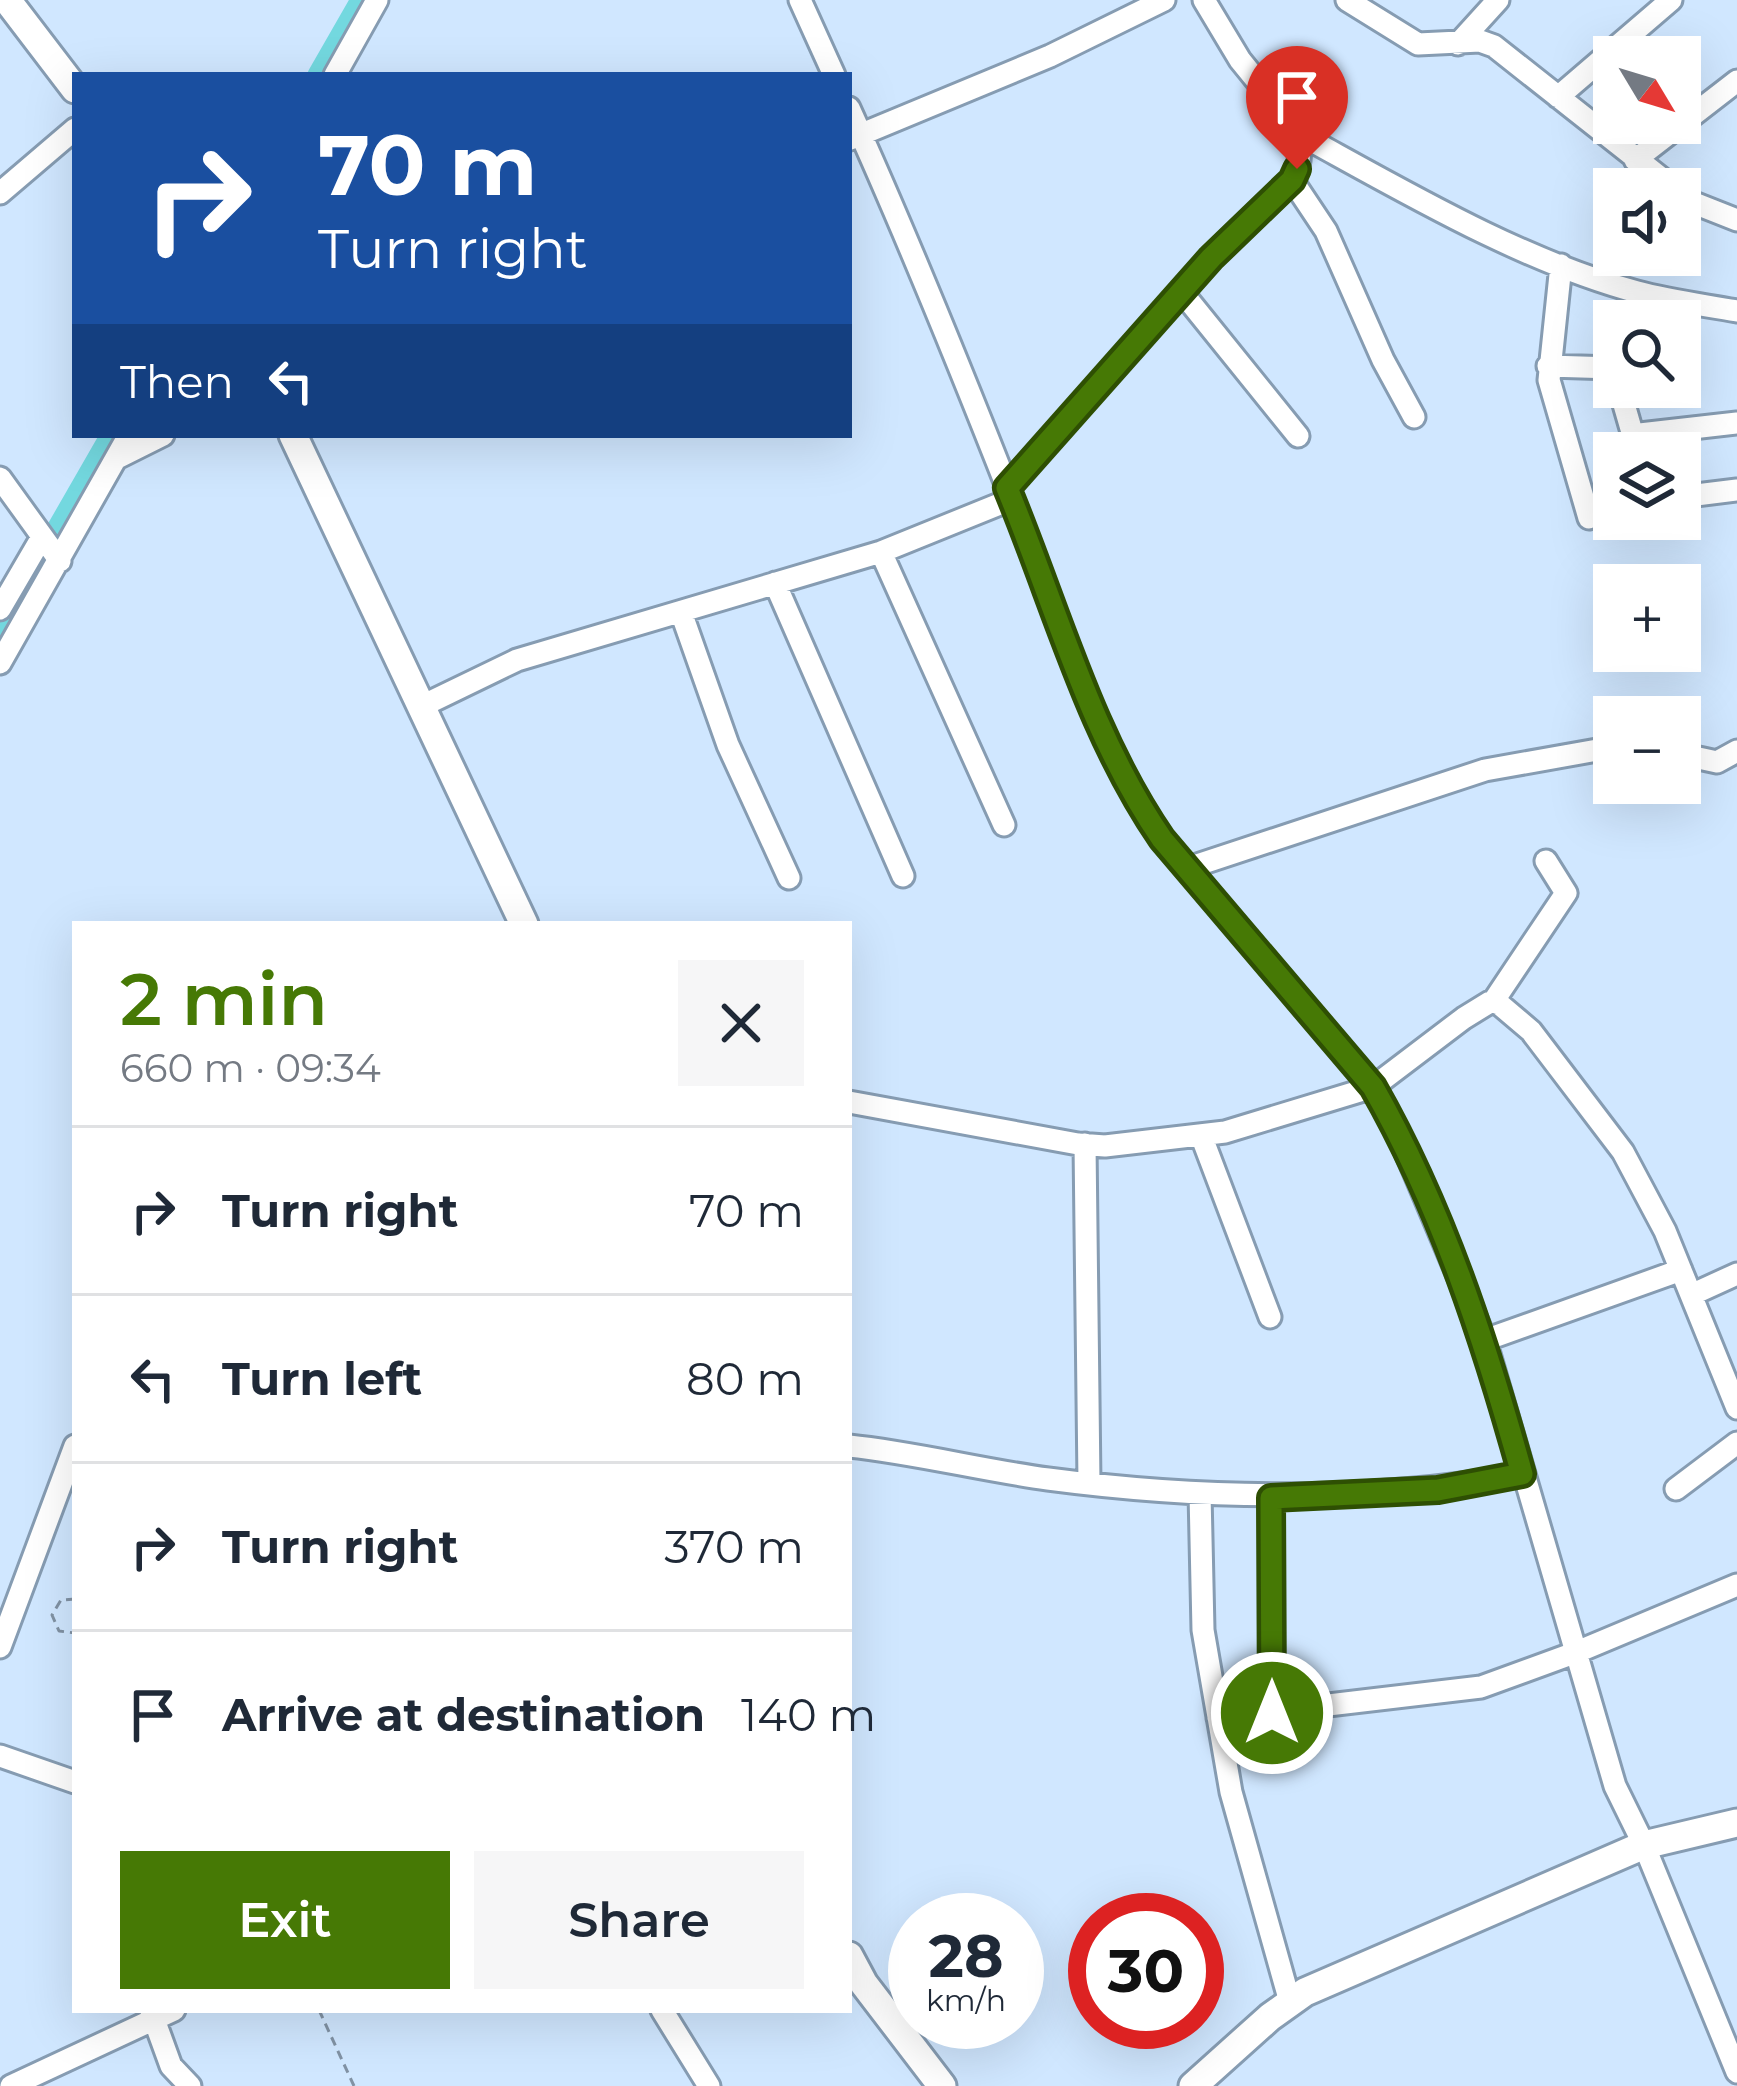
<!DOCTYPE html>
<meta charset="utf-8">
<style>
body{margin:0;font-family:Montserrat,sans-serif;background:#f6f6f7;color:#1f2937;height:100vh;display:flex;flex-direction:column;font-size:45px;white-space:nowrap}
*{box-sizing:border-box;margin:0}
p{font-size:39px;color:#747a83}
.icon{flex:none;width:66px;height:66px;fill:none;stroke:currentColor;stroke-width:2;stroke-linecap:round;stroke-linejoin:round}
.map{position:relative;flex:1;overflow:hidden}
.details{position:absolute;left:72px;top:921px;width:780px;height:1092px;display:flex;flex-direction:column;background:#fff;border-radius:0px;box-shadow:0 12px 48px #0002}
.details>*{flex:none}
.guide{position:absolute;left:72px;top:72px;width:780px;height:366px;border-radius:0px;box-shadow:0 12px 48px #0002;background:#1a4fa0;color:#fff;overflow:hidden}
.needle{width:78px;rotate:128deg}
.tools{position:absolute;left:1593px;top:36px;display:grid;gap:24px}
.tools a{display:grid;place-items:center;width:108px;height:108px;border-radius:0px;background:#fff;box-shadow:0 12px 48px #0002;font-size:60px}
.speed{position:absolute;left:888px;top:1893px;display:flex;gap:24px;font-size:60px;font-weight:700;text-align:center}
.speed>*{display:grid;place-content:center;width:156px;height:156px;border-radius:50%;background:#fff;box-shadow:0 12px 48px #0002;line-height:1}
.speed small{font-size:30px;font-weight:400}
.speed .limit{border:18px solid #d22;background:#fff;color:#111}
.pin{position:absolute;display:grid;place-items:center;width:102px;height:102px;color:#fff;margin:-123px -51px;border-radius:50% 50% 50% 0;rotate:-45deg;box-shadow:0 0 12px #0007}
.pin .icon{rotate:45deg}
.me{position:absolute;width:132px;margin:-66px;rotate:0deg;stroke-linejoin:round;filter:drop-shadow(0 0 9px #0008)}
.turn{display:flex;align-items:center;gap:42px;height:252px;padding:0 48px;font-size:54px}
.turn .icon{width:156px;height:156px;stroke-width:2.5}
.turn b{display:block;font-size:84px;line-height:102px}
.then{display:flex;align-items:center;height:114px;padding:0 48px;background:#0003;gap:24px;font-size:45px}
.round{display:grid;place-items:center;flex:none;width:126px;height:126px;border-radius:0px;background:#f6f6f7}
.headline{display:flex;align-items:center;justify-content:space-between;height:204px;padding:0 48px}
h1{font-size:72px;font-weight:600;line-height:90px;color:#467905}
.action{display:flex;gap:24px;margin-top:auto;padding:24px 48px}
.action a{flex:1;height:138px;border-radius:0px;background:#467905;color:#fff;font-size:48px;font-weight:600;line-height:138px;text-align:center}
.action a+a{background:#f6f6f7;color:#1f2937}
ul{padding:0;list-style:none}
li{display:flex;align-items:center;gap:36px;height:168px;padding:0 48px;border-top:3px solid #e0e1e3}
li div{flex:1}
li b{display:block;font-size:45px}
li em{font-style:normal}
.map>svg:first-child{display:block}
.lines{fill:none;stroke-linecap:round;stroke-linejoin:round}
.canal{stroke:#73d8df;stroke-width:21}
.minor-casing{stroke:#869cb2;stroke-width:27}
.tertiary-casing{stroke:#869cb2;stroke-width:33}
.path{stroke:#8192a4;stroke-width:3;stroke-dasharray:9 6;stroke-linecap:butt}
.minor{stroke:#fff;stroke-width:21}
.tertiary{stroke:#fff;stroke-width:27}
.route-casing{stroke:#2e4f03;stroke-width:30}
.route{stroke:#467905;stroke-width:21}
</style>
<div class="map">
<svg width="1737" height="2086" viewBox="0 0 1737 2086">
<rect width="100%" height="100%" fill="#d0e7ff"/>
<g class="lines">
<path class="canal" d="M 318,75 L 361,0
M 57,529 L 111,435
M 0,628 L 21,592"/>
<g class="minor-casing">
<path id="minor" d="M 800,0 L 834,75
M 1347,0 L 1418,44 L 1480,41 L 1494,46 L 1675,189
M 1458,44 L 1498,0
M 335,75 L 377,0
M 1558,97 L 1671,0
M 849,108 C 907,236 960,367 1011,497 C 1057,613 1091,736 1162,839 L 1373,1087 L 1394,1124 L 1485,1340 L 1615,1786 L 1644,1845 L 1737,2072
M 1301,135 C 1405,192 1522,261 1637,292 C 1670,301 1704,305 1737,311
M 850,139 L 1050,56 L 1164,0
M 1635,160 L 1737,81
M 1292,180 L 1326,231 L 1383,360 L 1414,417
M 1680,192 L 1694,203 L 1737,220
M 0,193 L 75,129
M 1561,265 L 1549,380 L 1589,518
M 1181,291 L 1298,436
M 1548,366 L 1614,368
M 1619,387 L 1638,453
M 1631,435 L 1737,423
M 117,458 L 163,435
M 0,478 L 60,561
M 1007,487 L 1211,258 L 1292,180 L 1299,161 L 1301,135 L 1240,60 L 1204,0
M 1680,497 L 1737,490
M 881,552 L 1004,825
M 775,583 L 903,876
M 0,609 L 42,537
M 681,612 L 728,745 L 789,878
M 0,663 L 129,435
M 422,706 L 517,660 L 881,552 L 1012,499
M 1680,754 L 1717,762 L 1737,751
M 1188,868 L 1485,770 L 1614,747
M 1493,1002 L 1566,893 L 1546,861
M 849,1102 L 1078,1144 L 1105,1146 L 1225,1132 L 1373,1087 L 1464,1018 L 1490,1002 L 1498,1003 L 1531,1031 L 1623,1152 L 1665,1231 L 1737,1408
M 1201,1135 L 1270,1317
M 1085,1144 L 1089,1483
M 1691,1295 L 1737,1274
M 1485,1340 L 1681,1270
M 849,1446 C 916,1453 981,1470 1048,1479 C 1207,1500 1364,1502 1522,1475
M 1676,1489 L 1737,1443
M 1200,1493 L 1203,1630 L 1231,1792 L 1290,2002
M 1271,1498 L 1272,1713
M 0,1647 L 75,1446
M 1218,1718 L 1481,1687 L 1577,1652 L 1737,1585
M 0,1756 L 75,1782
M 662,2010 L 709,2086
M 151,2011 L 171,2066 L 190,2086
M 11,2086 L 174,2010"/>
</g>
<g class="tertiary-casing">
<path id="tertiary" d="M 7,0 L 75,89
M 293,435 L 524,924
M 849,1956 L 864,1984 L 942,2086
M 1193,2086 L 1270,2017 L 1305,1992 L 1644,1845 L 1737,1823"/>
</g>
<path class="path" d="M 75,1599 L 61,1600 L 52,1615 L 59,1631 L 75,1633
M 319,2010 L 354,2086"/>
<use href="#minor" class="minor"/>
<use href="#tertiary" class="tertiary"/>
</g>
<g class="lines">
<g class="route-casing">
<path id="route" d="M 1272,1713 L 1271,1498 L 1438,1490 L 1522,1474 C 1485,1341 1442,1208 1373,1087 L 1162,839 C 1089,733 1056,606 1007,488 L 1211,258 L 1292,180 L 1297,169"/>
</g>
<use href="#route" class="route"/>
</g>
</svg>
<div class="tools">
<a><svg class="needle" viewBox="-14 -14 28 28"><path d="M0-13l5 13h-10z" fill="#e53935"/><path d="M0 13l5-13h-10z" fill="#747a83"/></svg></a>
<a><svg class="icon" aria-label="sound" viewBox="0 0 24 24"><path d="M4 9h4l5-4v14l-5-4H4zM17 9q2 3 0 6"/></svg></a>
<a><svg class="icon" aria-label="search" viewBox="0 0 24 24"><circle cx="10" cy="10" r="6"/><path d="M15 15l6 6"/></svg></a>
<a><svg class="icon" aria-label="layers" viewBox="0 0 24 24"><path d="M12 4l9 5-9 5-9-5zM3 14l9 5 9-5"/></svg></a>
<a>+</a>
<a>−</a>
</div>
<div class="speed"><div>28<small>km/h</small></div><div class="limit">30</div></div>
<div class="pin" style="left:1297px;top:169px;background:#d93025"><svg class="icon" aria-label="arrive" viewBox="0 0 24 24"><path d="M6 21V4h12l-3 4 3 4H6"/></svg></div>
<svg class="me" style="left:1272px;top:1713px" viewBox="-20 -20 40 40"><circle r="17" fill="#467905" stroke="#fff" stroke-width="3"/><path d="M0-11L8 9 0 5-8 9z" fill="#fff"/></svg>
<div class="guide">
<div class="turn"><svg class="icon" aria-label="right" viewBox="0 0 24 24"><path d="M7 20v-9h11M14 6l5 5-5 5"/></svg><div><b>70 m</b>Turn right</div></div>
<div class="then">Then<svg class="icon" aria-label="left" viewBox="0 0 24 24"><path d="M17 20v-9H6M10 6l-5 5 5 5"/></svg></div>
</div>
<section class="details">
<div class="headline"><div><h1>2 min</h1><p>660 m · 09:34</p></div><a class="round"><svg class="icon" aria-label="close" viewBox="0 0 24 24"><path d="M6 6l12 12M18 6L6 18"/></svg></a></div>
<ul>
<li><svg class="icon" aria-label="right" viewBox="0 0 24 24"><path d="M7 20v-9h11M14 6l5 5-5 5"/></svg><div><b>Turn right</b></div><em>70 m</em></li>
<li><svg class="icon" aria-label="left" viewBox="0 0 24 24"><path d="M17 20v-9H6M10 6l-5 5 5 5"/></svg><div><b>Turn left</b></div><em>80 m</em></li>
<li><svg class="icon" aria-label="right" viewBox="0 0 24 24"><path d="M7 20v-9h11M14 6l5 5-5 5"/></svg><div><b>Turn right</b></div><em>370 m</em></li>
<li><svg class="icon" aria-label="arrive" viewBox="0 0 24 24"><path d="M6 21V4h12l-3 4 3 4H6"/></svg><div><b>Arrive at destination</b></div><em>140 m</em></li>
</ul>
<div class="action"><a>Exit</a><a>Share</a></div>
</section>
</div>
